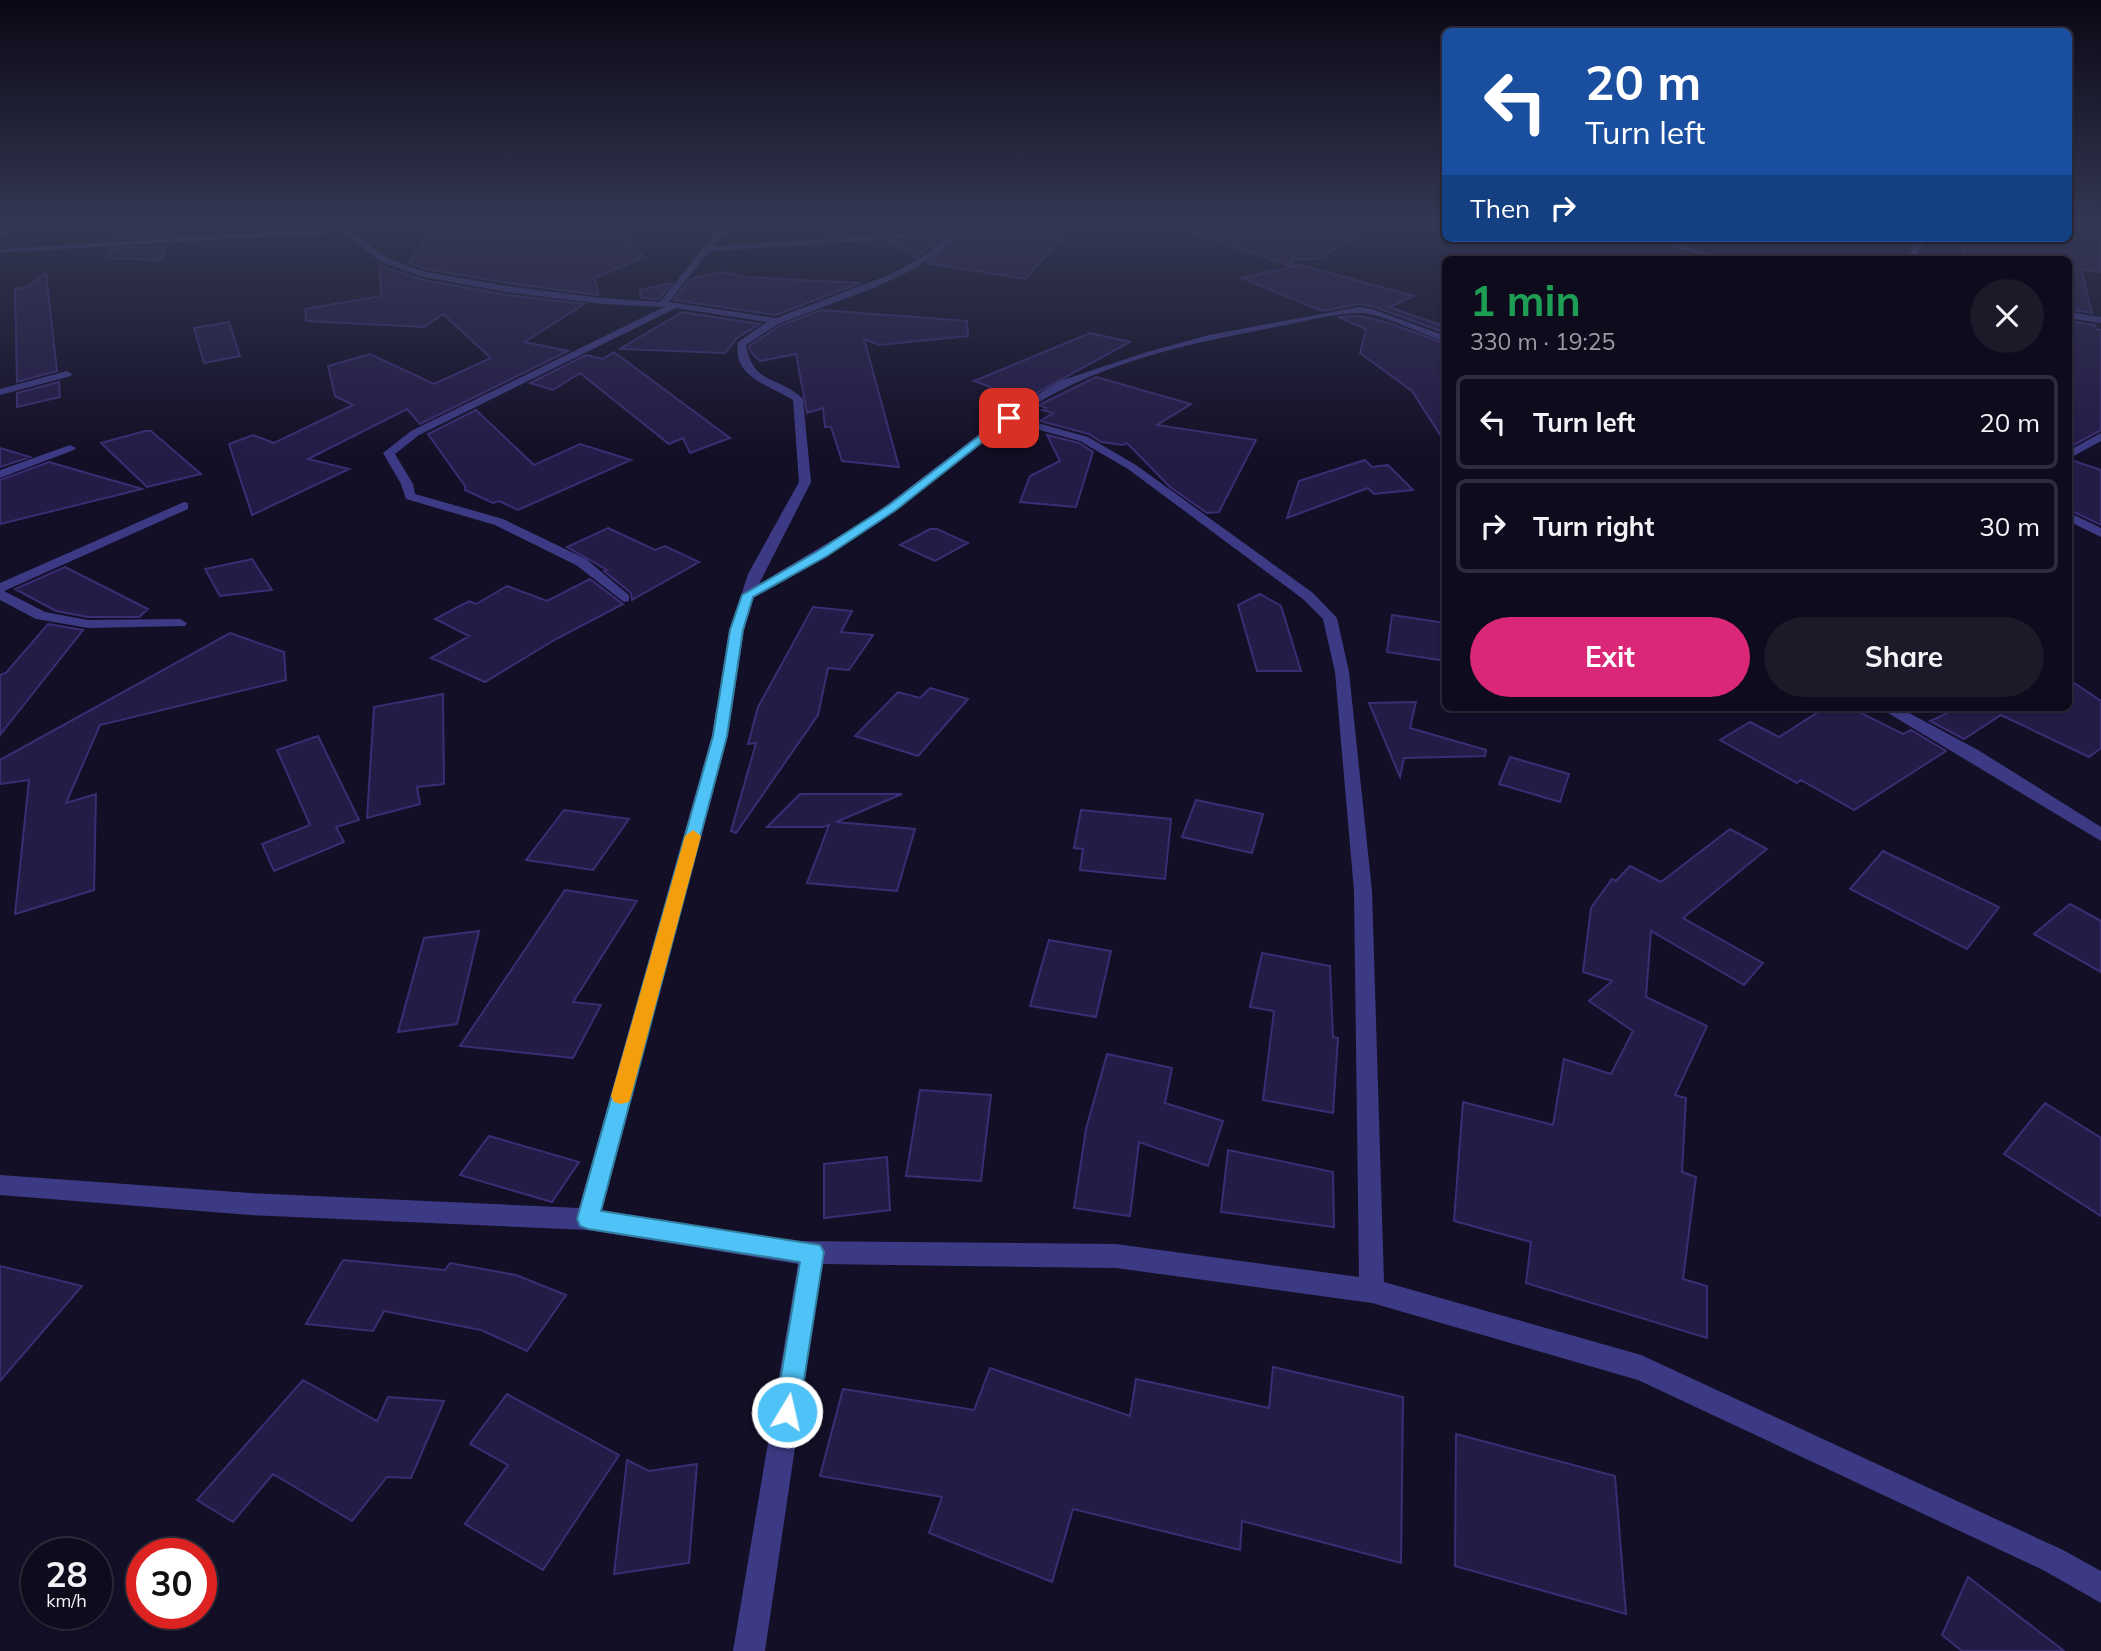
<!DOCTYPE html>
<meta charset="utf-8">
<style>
body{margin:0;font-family:Mulish,sans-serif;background:#1c1929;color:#f1f3f6;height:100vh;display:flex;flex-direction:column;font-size:26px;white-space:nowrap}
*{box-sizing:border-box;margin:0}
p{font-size:23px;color:#9b9ba3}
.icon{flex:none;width:38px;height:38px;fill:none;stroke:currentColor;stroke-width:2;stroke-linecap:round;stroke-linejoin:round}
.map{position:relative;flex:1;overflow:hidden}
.side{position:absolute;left:1442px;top:256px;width:630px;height:455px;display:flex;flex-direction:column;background:#0e0b1c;border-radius:10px;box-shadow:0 2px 5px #0004,0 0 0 2px #2e2b3b}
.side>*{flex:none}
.hud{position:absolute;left:1442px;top:28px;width:630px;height:214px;border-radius:10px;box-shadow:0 2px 5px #0004,0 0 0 2px #2e2b3b;background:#1a4fa0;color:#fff;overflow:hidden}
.speed{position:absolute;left:21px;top:1538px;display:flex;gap:14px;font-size:35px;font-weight:700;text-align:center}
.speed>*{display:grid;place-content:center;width:91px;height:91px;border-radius:50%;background:#0e0b1c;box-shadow:0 2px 5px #0004,0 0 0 2px #2e2b3b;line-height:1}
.speed small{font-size:18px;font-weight:400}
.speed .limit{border:10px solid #d22;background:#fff;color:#111}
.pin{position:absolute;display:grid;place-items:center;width:60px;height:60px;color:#fff;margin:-30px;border-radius:14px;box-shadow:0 4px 10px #0006}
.me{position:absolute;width:77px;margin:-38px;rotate:9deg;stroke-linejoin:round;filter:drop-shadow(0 0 5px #0008)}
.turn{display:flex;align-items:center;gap:24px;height:147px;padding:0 28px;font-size:32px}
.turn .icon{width:91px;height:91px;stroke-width:2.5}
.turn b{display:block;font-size:49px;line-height:60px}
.then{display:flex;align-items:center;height:66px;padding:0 28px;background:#0003;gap:14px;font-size:26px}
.round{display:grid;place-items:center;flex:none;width:74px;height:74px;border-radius:37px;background:#1c1929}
.summary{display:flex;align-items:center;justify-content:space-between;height:119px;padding:0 28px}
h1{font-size:42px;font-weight:700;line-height:52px;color:#1e9e55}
.button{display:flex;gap:14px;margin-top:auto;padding:14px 28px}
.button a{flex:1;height:80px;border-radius:42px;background:#db2777;color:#fff;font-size:28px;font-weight:700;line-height:80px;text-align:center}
.button a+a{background:#1c1929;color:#f1f3f6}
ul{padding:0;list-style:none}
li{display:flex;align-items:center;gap:21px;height:94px;margin:0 14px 10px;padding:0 14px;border:4px solid #2e2b3b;border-radius:10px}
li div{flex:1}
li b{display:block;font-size:26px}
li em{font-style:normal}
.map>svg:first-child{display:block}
.building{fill:#241b47;stroke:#3b2d73;stroke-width:2}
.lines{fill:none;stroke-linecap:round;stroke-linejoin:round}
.minor{fill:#3d3a85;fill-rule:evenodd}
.route{fill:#4fc3f7;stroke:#337fa1;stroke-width:2}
.slow{fill:#f59e0b}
</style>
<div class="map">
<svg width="2101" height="1651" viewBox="0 0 2101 1651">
<rect width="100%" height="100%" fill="#130f26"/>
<path class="building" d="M 535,223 L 577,223 L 604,229 L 614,228 L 645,257 L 594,278 L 599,295 L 507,283 L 427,269 L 409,263 L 429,232 Z
M 853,223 L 968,223 L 874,234 Z
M 1180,223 L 1375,223 L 1318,259 L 1292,259 L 1291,266 L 1179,228 Z
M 2068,223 L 2101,223 L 2101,272 L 2081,269 L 2092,313 L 2068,309 L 2068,259 L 1963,259 L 1964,238 L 2068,238 Z
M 170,226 L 167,236 L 114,239 L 117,232 Z
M 984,231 L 1062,237 L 1025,279 L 927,263 L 963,233 Z
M 944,236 L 917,257 L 888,242 Z
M 165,246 L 161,260 L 107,258 L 110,249 Z
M 1300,265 L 1414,296 L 1389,307 L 1446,327 L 1446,333 L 1372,306 L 1359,304 L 1322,311 L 1242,278 Z
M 380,266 L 424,280 L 507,295 L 584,304 L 525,342 L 568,351 L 420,424 L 407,409 L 308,459 L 349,469 L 252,515 L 229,444 L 253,435 L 274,443 L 353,405 L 335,396 L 328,366 L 370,354 L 434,384 L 491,358 L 443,314 L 424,327 L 306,321 L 305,309 L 381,296 Z
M 723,272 L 745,277 L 860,283 L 776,315 L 674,300 L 690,279 Z
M 46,273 L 57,371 L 17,382 L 15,289 L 27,287 Z
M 672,283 L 659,299 L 641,298 L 640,290 Z
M 821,310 L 967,321 L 968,336 L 879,345 L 864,339 L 899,467 L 842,461 L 831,427 L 825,427 L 823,408 L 807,413 L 796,354 L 760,361 L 750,351 L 749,346 L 779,326 Z
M 682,312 L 760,324 L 737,338 L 725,353 L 620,349 Z
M 1360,316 L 1389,323 L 1446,344 L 1446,444 L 1412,391 L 1360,353 L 1366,329 L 1338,317 Z
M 2068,321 L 2095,325 L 2096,329 L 2101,330 L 2101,430 L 2068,448 Z
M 229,322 L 240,356 L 204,363 L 194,328 Z
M 1090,333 L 1130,342 L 1024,400 L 974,381 Z
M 614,352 L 707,421 L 730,438 L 690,453 L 683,438 L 669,444 L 580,373 L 553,390 L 530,383 L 586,355 L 603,359 Z
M 1096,377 L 1191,404 L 1157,425 L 1256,440 L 1219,512 L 1207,513 L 1170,487 L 1127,443 L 1123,445 L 1101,442 L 1089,434 L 1040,421 L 1053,413 L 1042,410 L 1046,408 L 1039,405 Z
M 59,382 L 60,397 L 17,407 L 17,393 Z
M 476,410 L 534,465 L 580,444 L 631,460 L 518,510 L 499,501 L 493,503 L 465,490 L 465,486 L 428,434 Z
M 145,431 L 151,431 L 201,474 L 147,487 L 101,443 Z
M 1047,435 L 1079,443 L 1093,452 L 1076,507 L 1020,502 L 1030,476 L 1060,461 Z
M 0,448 L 30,457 L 0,467 Z
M 1365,460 L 1372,467 L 1388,465 L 1413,490 L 1374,494 L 1368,488 L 1287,518 L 1299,481 Z
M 2071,460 L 2101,470 L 2101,525 L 2068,509 L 2068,461 Z
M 49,462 L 142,489 L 0,524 L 0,480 Z
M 608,528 L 655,550 L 665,546 L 699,562 L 632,600 L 631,593 L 604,571 L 607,570 L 567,547 Z
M 930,529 L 937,529 L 968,543 L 935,561 L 900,545 Z
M 252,559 L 272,590 L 220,596 L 205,569 Z
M 65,567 L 140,605 L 148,609 L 139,617 L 88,617 L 56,611 L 15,589 Z
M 590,579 L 623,604 L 556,639 L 485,682 L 431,658 L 469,636 L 435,619 L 469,601 L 476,604 L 507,586 L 547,601 Z
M 1260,594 L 1281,606 L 1301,671 L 1257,671 L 1238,605 Z
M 813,607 L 852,611 L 841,632 L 873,635 L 849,670 L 828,668 L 818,715 L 736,833 L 731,831 L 756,743 L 748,744 L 758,707 Z
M 1392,615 L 1446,623 L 1446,661 L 1387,652 Z
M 48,624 L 83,630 L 0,735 L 0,675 L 6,673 Z
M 230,633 L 284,652 L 286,680 L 100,725 L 66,803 L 96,794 L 94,890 L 15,914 L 29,780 L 0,784 L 0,760 Z
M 2068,679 L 2101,701 L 2101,748 L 2089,757 L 2001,715 L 1964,739 L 1930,721 L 1960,707 L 2068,707 Z
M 930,688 L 968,699 L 918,756 L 855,736 L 898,692 L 920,698 Z
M 443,694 L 444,784 L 417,787 L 420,804 L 367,818 L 374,707 Z
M 1416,702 L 1410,728 L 1486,750 L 1485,756 L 1404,758 L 1400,777 L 1369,703 Z
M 1826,707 L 1849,707 L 1903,734 L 1911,730 L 1946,751 L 1854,810 L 1801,780 L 1797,783 L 1720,740 L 1750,722 L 1779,737 Z
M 318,736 L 359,820 L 336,827 L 344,842 L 274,871 L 262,844 L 310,825 L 277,750 Z
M 1510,757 L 1569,774 L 1560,802 L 1499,784 Z
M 800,794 L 902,794 L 836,822 L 915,829 L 897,891 L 807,883 L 829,825 L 823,827 L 767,827 Z
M 1196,800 L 1263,814 L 1252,853 L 1182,837 Z
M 564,810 L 629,819 L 593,870 L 526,860 Z
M 1081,810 L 1171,819 L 1165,879 L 1080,870 L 1083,849 L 1074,848 Z
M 1730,829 L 1767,849 L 1683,918 L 1763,963 L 1744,985 L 1651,931 L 1646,997 L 1707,1026 L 1675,1095 L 1686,1098 L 1682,1172 L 1696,1177 L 1683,1279 L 1707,1286 L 1707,1338 L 1526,1283 L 1531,1242 L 1454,1221 L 1463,1102 L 1553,1125 L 1564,1059 L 1611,1074 L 1633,1031 L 1589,1001 L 1612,981 L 1583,972 L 1591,908 L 1612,879 L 1616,881 L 1630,866 L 1661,882 Z
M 1883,851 L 1999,907 L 1967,949 L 1850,889 Z
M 565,890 L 637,901 L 573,1002 L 601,1005 L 573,1058 L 460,1046 Z
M 2070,904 L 2101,921 L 2101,972 L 2034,934 Z
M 479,931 L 457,1024 L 398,1032 L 424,938 Z
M 1049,940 L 1111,951 L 1096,1017 L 1030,1006 Z
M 1262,953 L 1330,966 L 1333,1037 L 1338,1038 L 1333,1113 L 1263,1100 L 1274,1011 L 1250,1007 Z
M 1107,1054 L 1172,1068 L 1165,1103 L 1223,1121 L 1208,1166 L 1139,1142 L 1130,1216 L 1074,1208 L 1086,1129 Z
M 920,1090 L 991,1095 L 981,1181 L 906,1176 Z
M 2045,1103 L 2101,1138 L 2101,1216 L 2004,1154 Z
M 489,1136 L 579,1162 L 552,1202 L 460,1175 Z
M 1228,1150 L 1333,1172 L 1334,1227 L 1221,1212 Z
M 887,1157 L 890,1210 L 824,1218 L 824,1164 Z
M 343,1260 L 445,1270 L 450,1263 L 516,1275 L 566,1295 L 527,1351 L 481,1330 L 384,1311 L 373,1331 L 306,1324 Z
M 0,1266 L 82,1286 L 0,1381 Z
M 1273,1367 L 1403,1397 L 1401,1563 L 1242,1521 L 1240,1550 L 1073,1509 L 1052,1582 L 929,1533 L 942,1497 L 820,1476 L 843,1389 L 974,1410 L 990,1368 L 1130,1416 L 1136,1379 L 1269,1408 Z
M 303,1380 L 377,1421 L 388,1397 L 444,1401 L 411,1478 L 387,1477 L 352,1521 L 273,1474 L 233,1522 L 197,1500 Z
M 507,1394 L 619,1455 L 543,1570 L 465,1524 L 508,1465 L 470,1444 Z
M 1456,1434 L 1615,1476 L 1626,1614 L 1455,1566 Z
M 627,1460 L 649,1471 L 697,1464 L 689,1563 L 614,1574 Z
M 1968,1577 L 2064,1651 L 1962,1651 L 1942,1635 Z"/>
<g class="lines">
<path class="minor" d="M 14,223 L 23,223 L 0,236 L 0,231 Z
M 424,223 L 464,223 L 351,232 L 387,258 L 426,272 L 507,286 L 602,298 L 660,302 L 723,223 L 731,223 L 713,246 L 881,236 L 961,226 L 1021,223 L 962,231 L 948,245 L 914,269 L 876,287 L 778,324 L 746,345 C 753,386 779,375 803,399 L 811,482 L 759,584 L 871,517 L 1003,416 L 1060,381 L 1147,352 L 1209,335 L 1359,307 L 1372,309 L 1446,336 L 1446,342 C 1423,335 1381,313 1360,313 C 1336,313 1310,320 1286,325 C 1195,342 1093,362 1016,417 L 1088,437 L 1136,465 L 1313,593 L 1337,618 L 1349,672 L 1372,891 L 1384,1282 L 1641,1355 L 2063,1550 L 2101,1571 L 2101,1603 L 2043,1570 L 1638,1380 L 1372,1303 L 1116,1268 L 822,1264 L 765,1651 L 733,1651 L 798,1264 L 588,1230 L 250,1215 L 0,1195 L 0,1175 L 250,1193 L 579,1208 L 712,735 L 730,630 L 748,574 L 799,482 L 793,400 C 770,385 732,378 738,342 L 767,322 L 676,308 L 419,435 L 395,454 L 413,484 L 415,494 L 503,519 L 586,559 L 629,595 L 629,601 L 624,602 L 576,565 L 495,525 L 406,499 L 401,484 L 383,453 L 411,431 L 664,307 L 602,304 L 507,292 L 424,277 L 381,262 L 342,232 L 0,253 L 0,249 ZM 952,232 L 926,255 L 889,275 L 776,318 L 669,302 L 709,251 L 881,240 ZM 1010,422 L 1080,441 L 1128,469 L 1303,599 L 1323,619 L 1335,672 L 1354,891 L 1359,1277 L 1116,1244 L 792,1241 L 602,1210 L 728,735 L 744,630 L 754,597 L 880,522 Z
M 1645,238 L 1658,238 L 1729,259 L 1716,259 Z
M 1901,238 L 1911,238 L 1923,245 L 1914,259 L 1906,259 L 1914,246 Z
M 2068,312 L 2101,317 L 2101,323 L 2068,318 Z
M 67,371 L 72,374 L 71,376 L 0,395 L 0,389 Z
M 2101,433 L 2101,441 L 2068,459 L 2068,451 Z
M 70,445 L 76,448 L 74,450 L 0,478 L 0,470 Z
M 184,502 L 188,503 L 188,509 L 4,591 L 45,612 L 88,620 L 180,619 L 187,623 L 185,626 L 88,628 L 36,619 L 0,600 L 0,583 Z
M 2068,512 L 2101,528 L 2101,537 L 2068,521 Z
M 1878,707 L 1898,707 L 1978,750 L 2101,827 L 2101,841 Z"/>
</g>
<linearGradient id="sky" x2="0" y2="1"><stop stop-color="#0a0815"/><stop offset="0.49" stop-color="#333752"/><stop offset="1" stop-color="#333752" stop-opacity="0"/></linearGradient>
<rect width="2101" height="454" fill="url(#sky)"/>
<path class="route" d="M 1005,416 L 1013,418 L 896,510 L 827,556 L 753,597 L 743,630 L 727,736 L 601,1211 L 820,1245 L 824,1252 L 799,1412 L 796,1420 L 787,1424 L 778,1420 L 775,1412 L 800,1262 L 588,1229 L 580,1226 L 577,1219 L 713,736 L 730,630 L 742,595 L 818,551 L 889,505 Z"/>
<path class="slow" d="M 693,830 L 701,836 L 631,1096 L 629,1102 L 621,1104 L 614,1102 L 611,1096 L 685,836 Z"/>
</svg>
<div class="speed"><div>28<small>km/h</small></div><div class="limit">30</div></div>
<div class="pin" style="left:1009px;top:418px;background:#d93025"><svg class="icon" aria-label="arrive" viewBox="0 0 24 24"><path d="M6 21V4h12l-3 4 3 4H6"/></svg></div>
<svg class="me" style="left:787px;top:1412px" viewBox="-20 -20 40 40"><circle r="17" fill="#4fc3f7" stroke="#fff" stroke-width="3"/><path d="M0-11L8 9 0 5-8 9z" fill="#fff"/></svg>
<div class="hud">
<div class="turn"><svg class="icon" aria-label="left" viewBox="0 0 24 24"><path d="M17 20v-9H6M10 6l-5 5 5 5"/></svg><div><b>20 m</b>Turn left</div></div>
<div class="then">Then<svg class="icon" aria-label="right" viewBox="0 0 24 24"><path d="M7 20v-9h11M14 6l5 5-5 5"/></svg></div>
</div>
<section class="side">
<div class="summary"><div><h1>1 min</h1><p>330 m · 19:25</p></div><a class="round"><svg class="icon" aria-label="close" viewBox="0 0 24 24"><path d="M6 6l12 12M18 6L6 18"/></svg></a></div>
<ul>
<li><svg class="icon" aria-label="left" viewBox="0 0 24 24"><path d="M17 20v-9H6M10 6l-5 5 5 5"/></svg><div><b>Turn left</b></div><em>20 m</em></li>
<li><svg class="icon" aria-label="right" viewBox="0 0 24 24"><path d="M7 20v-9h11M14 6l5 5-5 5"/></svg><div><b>Turn right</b></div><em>30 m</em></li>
</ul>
<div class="button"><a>Exit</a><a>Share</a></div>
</section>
</div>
